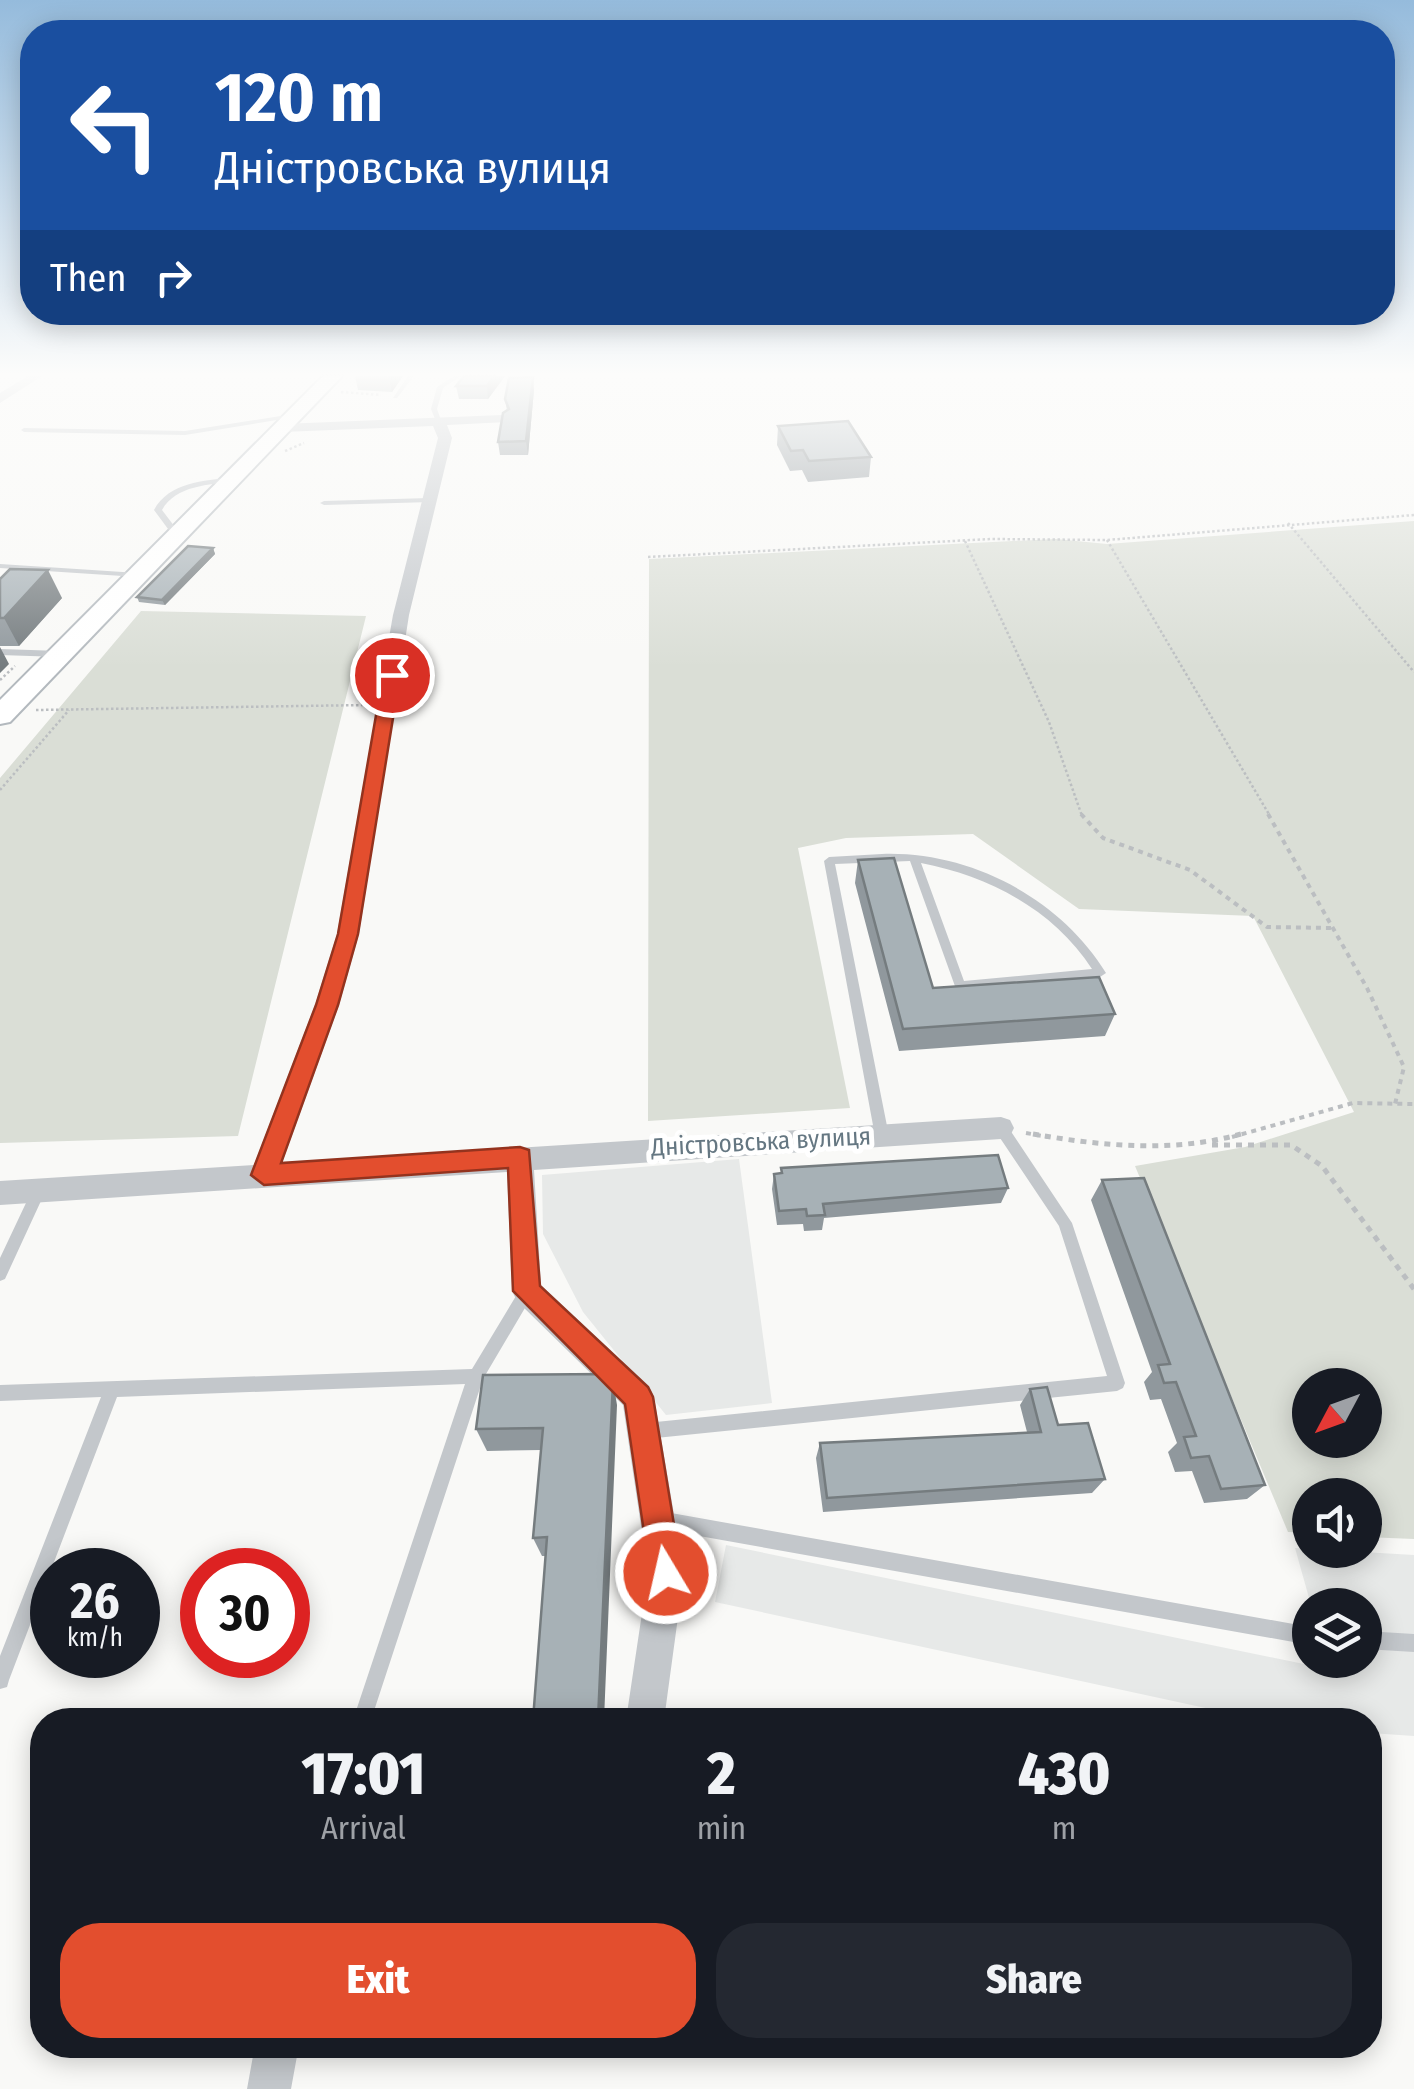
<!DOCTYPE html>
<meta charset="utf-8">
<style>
body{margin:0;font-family:"Fira Sans Condensed",sans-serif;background:#242831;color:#f1f3f6;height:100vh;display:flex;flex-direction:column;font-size:38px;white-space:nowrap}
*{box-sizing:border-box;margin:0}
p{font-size:32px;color:#9ea1a6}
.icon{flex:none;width:55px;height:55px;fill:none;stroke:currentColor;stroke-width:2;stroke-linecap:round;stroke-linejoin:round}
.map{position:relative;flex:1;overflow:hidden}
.drawer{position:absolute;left:30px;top:1708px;width:1352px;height:350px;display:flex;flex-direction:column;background:#171b24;border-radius:40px;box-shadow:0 5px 25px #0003}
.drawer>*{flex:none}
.banner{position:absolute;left:20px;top:20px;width:1375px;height:305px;border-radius:40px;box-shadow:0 5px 25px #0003;background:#1a4fa0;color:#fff;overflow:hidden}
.needle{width:65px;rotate:229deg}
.controls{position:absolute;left:1292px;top:1368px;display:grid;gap:20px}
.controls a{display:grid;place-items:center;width:90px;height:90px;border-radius:50%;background:#171b24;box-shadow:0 5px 25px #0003;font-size:50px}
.speed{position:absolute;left:30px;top:1548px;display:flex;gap:20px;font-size:50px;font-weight:700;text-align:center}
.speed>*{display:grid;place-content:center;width:130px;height:130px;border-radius:50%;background:#171b24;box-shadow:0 5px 25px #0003;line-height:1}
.speed small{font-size:25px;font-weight:400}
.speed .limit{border:15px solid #d22;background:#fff;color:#111}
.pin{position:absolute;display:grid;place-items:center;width:85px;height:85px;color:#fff;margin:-42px;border:5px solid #fff;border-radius:50%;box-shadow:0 2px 10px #0007}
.me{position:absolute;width:110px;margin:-55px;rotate:351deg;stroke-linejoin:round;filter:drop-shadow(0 0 8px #0008)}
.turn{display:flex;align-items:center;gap:35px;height:210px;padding:0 30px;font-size:45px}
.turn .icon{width:130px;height:130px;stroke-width:2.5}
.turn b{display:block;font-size:70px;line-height:85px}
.then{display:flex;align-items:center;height:95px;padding:0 30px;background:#0003;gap:20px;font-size:38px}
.eta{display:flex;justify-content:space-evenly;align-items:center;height:170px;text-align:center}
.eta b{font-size:60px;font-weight:800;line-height:70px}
.cta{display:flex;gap:20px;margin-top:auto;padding:20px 30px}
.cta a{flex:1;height:115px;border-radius:40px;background:#e34e2e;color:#fff;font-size:40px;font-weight:800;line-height:115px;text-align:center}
.cta a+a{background:#242831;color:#f1f3f6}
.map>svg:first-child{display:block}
.built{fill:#e7e9e8}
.green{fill:#daded6;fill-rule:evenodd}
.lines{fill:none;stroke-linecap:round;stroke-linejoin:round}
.secondary-casing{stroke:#b3b9be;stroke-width:4}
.path-far2{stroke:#bbbec1;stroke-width:2.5;stroke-dasharray:2.5 2.5;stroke-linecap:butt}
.path-far1{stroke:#bbbec1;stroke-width:4;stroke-dasharray:5 5;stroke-linecap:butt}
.path{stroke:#bbbec1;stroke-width:5;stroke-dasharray:6 6;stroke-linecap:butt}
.service{fill:#c3c7cb;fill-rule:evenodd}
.minor{fill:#c3c7cb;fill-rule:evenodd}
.secondary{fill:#fff;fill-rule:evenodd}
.wall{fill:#90989d}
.shaded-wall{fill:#757c7f}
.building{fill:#a7b1b6;stroke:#757c7f;stroke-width:2.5}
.route{fill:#e34e2e;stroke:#94331e;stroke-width:2.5}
.labels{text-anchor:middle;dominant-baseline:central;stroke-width:10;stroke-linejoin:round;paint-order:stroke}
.street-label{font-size:25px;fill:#657782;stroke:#fff}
</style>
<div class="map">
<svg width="1414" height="2089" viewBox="0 0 1414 2089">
<rect width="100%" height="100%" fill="#f9f9f7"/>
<path class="built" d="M 739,1159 L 772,1403 L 666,1415 L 583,1312 L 543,1234 L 542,1175 Z
M 726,1545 L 1328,1669 L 1326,1660 L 1365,1660 L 1365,1605 L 1311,1605 L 1295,1548 L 1414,1555 L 1414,1736 L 1370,1733 L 1370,1720 L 1261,1720 L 715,1602 Z"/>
<path class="green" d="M 1414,521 L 1414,1539 L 1365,1537 L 1365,1495 L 1310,1495 L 1310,1533 L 1288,1532 L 1135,1166 L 1245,1147 L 1354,1112 L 1253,916 L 1079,909 L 973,834 L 846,838 L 798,848 L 850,1108 L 648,1121 L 649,559 L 1056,539 L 1107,544 ZM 1310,1385 L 1365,1385 L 1365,1440 L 1310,1440 Z
M 141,611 L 366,616 L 238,1136 L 0,1143 L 0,778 Z"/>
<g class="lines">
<g class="secondary-casing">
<path id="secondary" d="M 323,376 L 342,376 L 10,722 L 0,724 L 0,700 Z"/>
</g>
<path class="path-far2" d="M 341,392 L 381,395
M 285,451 L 304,443
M 1288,523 L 1414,672
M 1107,540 L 1270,816
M 965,541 L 1049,722 L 1082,816
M 648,557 L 991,539 L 1107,540 L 1414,515
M 0,680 L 15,666
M 36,710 L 367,705
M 0,790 L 69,710"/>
<path class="path-far1" d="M 1081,814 L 1103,838 L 1190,870 L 1267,927 L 1333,928
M 1268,814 L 1367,988 L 1404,1067 L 1395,1104
M 1026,1133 L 1048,1137
M 1232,1137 L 1353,1103 L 1414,1104"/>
<path class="path" d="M 1033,1134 C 1102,1146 1174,1153 1241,1134
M 1212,1145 L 1291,1145 L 1322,1166 L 1414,1289"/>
<path class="service" d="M 408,376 L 414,376 L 397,398 L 393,398 Z
M 454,376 L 461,376 L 443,388 L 437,409 L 442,423 L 437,424 L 431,409 L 437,387 Z
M 293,414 L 295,415 L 295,417 L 185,435 L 24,432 L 21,430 L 24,428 L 185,431 Z
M 232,477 L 235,477 L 235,481 C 209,485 176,485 162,510 L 181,535 L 180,537 L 174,537 L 154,510 C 169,482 204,481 232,477 Z
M 429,498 L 433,500 L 432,502 L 324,505 L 320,503 L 324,501 Z
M 0,564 L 138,573 L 142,575 L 138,577 L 0,568 Z
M 0,649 L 61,651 L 65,654 L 61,657 L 0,655 Z
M 882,854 C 970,851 1060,898 1106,973 L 1100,977 L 960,990 L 956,989 L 910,861 L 835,864 L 889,1136 L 887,1140 L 882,1142 L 877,1140 L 875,1136 L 824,861 L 829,857 ZM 921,863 C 989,876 1054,910 1092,969 L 964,981 Z
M 1001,1123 L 1006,1124 L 1072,1223 L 1125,1383 L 1123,1388 L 1117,1391 L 646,1439 L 640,1437 L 638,1431 L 640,1425 L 646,1423 L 1107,1376 L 1059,1226 L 996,1132 L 994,1128 L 996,1124 Z
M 39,1184 L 44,1186 L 46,1190 L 5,1279 L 0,1281 L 0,1258 L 34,1186 Z
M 527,1284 L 532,1286 L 534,1291 L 532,1296 L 483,1379 L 371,1720 L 353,1720 L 465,1384 L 117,1397 L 9,1680 L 7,1687 L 0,1689 L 0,1656 L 101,1397 L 0,1401 L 0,1385 L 472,1369 L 522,1286 Z
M 660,1511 L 1310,1627 L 1310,1645 L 660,1529 L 654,1526 L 651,1520 L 654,1514 Z
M 1365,1631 L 1414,1634 L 1414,1652 L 1365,1649 Z"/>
<path class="minor" d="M 28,376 L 42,376 L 0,403 L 0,393 Z
M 502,415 L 507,416 L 507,422 L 447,425 L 452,438 L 409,615 L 359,934 L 339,1005 L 282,1163 L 1001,1117 L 1010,1120 L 1014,1128 L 1010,1136 L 1001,1139 L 534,1170 L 541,1285 L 649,1386 L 654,1397 L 684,1573 L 664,1720 L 626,1720 L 648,1573 L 623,1405 L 517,1301 L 512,1291 L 507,1172 L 0,1205 L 0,1181 L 254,1165 L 315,1005 L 337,934 L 393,615 L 438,438 L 433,426 L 282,432 L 275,428 L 282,424 Z
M 255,2045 L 299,2045 L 291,2089 L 247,2089 Z"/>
<use href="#secondary" class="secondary"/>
</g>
<path class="wall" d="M 355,376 L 403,376 L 392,392 L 358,390 Z
M 464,376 L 505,376 L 488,399 L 459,399 L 456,386 Z
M 534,390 L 528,455 L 500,455 L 498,442 L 507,411 L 505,399 Z
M 778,426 L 871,457 L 869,477 L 808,482 L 802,470 L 790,471 L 777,445 Z
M 213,548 L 215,554 L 165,605 L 139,602 L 137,597 Z
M 0,579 L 62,598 L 19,646 L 0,646 Z
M 858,860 L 933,988 L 1115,1014 L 1105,1036 L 899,1051 L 855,883 Z
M 781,1168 L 1008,1188 L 1001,1203 L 824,1218 L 822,1230 L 804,1231 L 803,1224 L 777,1225 L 772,1189 L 774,1174 L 781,1174 Z
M 1102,1180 L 1265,1485 L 1247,1499 L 1204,1503 L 1192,1471 L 1175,1472 L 1168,1452 L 1177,1443 L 1161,1399 L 1150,1400 L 1144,1382 L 1152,1372 L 1091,1200 Z
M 1030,1389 L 1058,1425 L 1105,1479 L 1092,1493 L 823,1512 L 816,1458 L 820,1443 L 1027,1432 L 1020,1405 Z
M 617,1405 L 546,1556 L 542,1556 L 533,1538 L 541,1450 L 487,1451 L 476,1429 Z"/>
<path class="shaded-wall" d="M 390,376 L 403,376 L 392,392 L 389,378 Z
M 494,376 L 505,376 L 488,399 L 487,386 Z
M 533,377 L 534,390 L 528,455 L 526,441 Z
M 213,548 L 215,554 L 165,605 L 162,600 Z
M 48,570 L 62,598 L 19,646 L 4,618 Z
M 0,647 L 9,664 L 0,673 Z
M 613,1381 L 617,1405 L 604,1720 L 598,1720 Z"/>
<path class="building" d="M 464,376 L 494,376 L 487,386 L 456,386 Z
M 533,377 L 526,441 L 498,442 L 503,413 L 509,409 L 505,399 L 509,378 Z
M 848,421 L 871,457 L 809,461 L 803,450 L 791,451 L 778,426 Z
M 188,546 L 213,548 L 162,600 L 137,597 Z
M 10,569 L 48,570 L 4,618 L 0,618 L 0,579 Z
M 894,858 L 933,988 L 1099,977 L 1115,1014 L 903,1029 L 858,860 Z
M 998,1155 L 1008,1188 L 823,1204 L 825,1215 L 807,1216 L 806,1209 L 779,1211 L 774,1174 L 782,1173 L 781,1168 Z
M 1144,1178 L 1265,1485 L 1221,1489 L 1209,1456 L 1191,1458 L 1184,1437 L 1196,1436 L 1176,1382 L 1164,1383 L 1158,1365 L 1170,1364 L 1102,1180 Z
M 606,1374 L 613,1381 L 598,1720 L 533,1720 L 547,1537 L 533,1538 L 543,1428 L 476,1429 L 483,1375 Z
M 1047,1387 L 1058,1425 L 1088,1423 L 1105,1479 L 827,1498 L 820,1443 L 1041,1432 L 1030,1389 Z"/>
<linearGradient id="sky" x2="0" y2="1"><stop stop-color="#95bbdc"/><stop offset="0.56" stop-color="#fcfcfb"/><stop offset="1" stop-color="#fcfcfb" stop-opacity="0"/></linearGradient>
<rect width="1414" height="668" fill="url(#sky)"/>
<path class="route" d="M 392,670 L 400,675 L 358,934 L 338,1005 L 281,1163 L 520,1147 L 529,1150 L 540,1286 L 648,1387 L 653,1397 L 682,1573 L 677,1584 L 666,1589 L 654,1584 L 650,1573 L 625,1404 L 513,1291 L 508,1168 L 264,1185 L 251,1175 L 316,1005 L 338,934 L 383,675 Z"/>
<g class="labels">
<g class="street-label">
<text transform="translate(761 1142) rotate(-3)">Дністровська вулиця</text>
</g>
</g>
</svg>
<div class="controls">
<a><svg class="needle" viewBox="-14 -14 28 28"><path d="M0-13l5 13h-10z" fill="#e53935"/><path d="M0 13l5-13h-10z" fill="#9ea1a6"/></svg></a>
<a><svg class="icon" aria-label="sound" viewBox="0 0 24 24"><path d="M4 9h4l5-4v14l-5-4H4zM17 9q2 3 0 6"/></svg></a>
<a><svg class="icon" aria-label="layers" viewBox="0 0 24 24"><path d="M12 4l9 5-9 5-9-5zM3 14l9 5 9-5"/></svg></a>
</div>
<div class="speed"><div>26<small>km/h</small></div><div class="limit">30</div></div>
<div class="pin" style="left:392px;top:675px;background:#d93025"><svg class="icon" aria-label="arrive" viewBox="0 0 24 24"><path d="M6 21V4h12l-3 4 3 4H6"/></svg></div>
<svg class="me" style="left:666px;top:1573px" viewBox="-20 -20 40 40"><circle r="17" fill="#e34e2e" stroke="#fff" stroke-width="3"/><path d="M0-11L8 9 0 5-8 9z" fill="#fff"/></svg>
<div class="banner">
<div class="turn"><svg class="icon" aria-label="left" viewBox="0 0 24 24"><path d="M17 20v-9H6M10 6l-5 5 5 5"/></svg><div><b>120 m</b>Дністровська вулиця</div></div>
<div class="then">Then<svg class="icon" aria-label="right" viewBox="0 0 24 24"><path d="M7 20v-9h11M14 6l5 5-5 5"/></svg></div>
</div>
<section class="drawer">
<div class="eta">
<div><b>17:01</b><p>Arrival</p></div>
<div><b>2</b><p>min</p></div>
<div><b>430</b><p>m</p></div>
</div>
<div class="cta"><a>Exit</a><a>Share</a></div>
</section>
</div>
